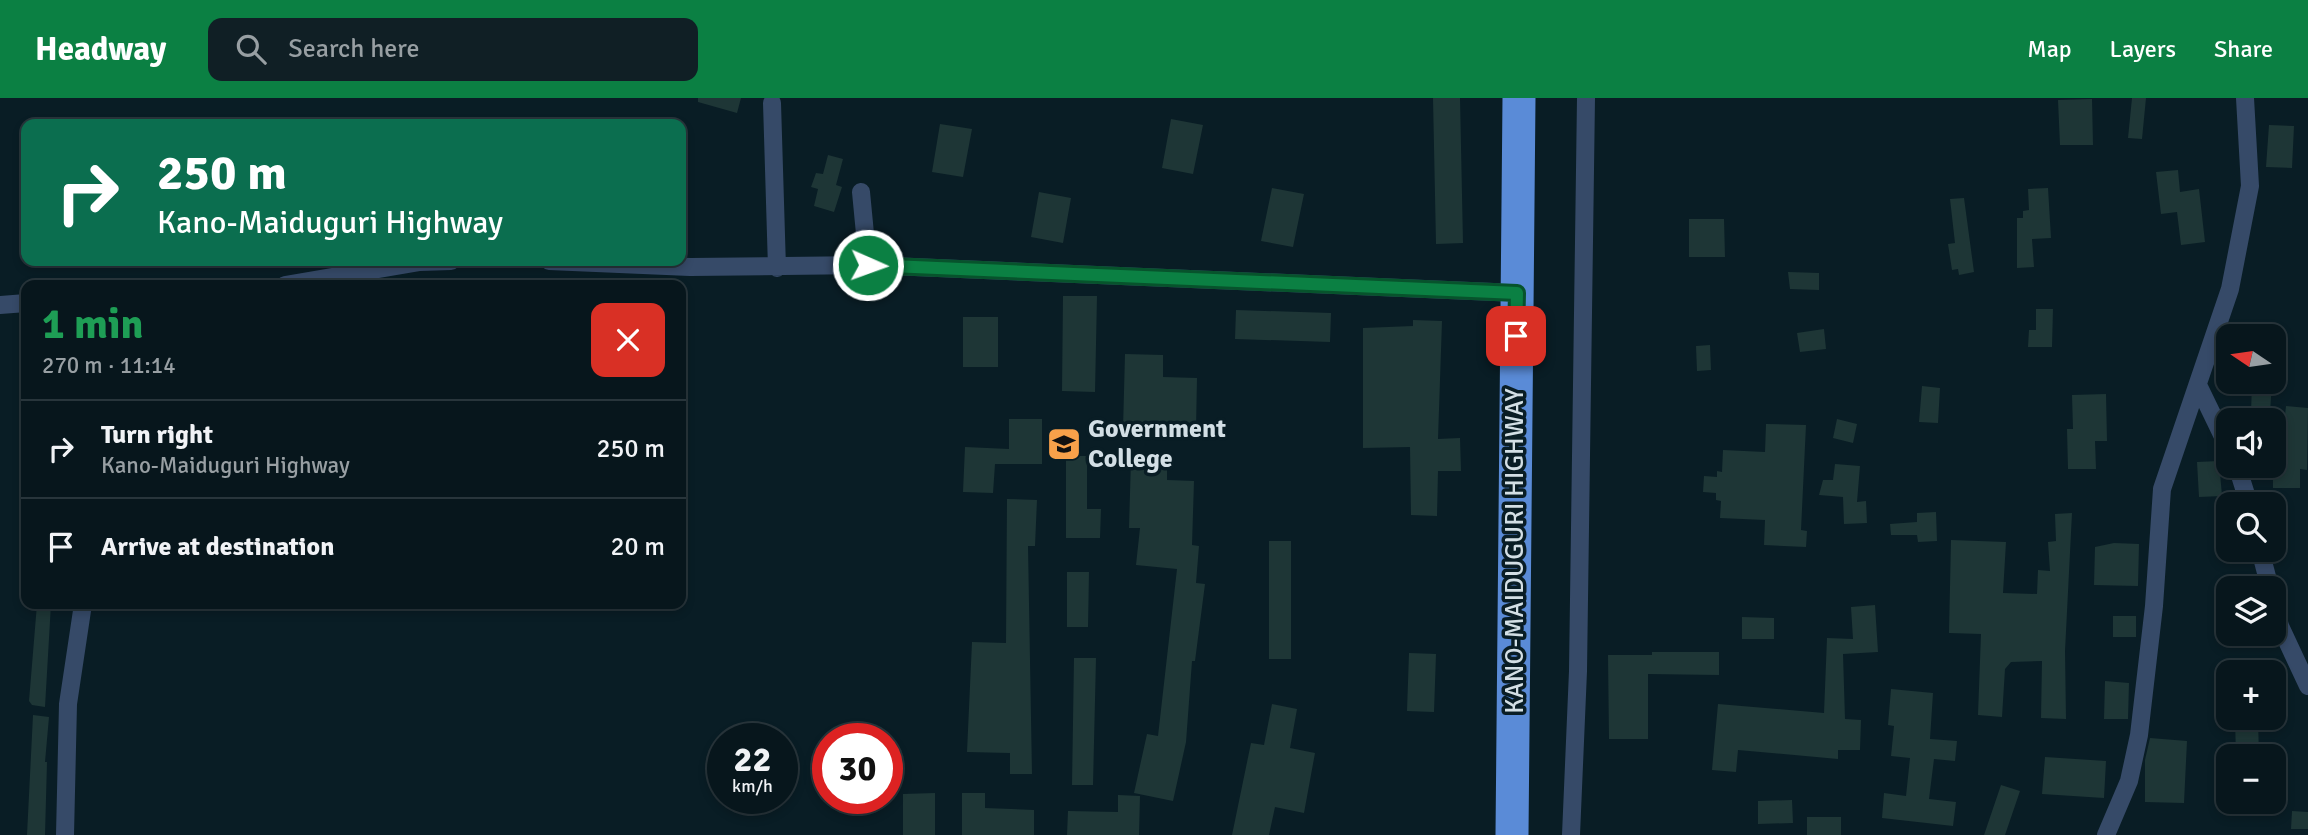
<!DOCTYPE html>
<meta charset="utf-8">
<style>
body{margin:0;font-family:Signika,sans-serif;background:#101f25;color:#f1f3f6;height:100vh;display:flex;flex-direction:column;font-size:26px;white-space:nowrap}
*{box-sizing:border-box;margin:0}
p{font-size:23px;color:#989fa3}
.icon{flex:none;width:38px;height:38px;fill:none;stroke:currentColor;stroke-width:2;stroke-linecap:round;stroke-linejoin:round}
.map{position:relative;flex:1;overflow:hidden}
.drawer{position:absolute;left:21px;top:182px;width:665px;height:329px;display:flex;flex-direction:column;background:#07161c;border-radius:14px;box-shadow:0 4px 10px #0003,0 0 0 2px #28353b}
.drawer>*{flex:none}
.banner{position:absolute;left:21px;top:21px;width:665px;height:147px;border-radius:14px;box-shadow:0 4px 10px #0003,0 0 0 2px #28353b;background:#0b6e4f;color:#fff;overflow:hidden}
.needle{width:46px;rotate:283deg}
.fabs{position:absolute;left:2216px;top:226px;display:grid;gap:14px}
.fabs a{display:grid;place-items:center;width:70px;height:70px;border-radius:14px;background:#07161c;box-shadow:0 4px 10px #0003,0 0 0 2px #28353b;font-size:35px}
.speed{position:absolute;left:707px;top:625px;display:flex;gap:14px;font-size:35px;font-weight:700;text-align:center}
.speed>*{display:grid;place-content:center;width:91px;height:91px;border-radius:50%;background:#07161c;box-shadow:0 4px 10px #0003,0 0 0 2px #28353b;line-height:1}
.speed small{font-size:18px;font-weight:400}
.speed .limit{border:10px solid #d22;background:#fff;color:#111}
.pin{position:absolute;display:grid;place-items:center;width:60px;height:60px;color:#fff;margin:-30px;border-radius:14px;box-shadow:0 4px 10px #0006}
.me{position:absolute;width:77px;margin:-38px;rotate:92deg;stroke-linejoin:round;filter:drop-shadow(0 0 5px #0008)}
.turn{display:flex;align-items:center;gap:24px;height:147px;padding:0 21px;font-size:32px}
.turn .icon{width:91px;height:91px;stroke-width:2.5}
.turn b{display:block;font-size:49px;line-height:60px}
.round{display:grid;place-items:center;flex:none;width:74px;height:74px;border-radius:14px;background:#101f25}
.head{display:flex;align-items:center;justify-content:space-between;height:119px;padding:0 21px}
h1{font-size:42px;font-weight:700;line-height:52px;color:#1e9e55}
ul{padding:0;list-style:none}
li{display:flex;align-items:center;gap:21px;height:98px;padding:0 21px;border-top:2px solid #28353b}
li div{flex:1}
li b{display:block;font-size:26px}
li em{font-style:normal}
header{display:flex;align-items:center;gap:42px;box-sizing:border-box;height:98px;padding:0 35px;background:#0b8043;color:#fff}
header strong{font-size:33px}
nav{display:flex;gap:38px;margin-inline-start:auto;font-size:24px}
.search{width:490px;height:63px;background:#101f25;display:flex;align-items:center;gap:18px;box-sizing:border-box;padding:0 24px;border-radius:14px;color:#989fa3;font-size:26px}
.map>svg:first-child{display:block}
.building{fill:#1e3636}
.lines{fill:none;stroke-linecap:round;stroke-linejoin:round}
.street{stroke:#364a68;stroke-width:18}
.highway{stroke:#5a8bd7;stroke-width:33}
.route-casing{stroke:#07532c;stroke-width:18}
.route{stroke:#0b8043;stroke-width:12}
.labels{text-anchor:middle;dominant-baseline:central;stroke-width:7;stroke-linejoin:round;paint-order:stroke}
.poi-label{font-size:26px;font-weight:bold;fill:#d3dfe5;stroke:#091d25;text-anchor:start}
.street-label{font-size:26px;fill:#d3dfe5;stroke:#091d25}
</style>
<header>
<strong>Headway</strong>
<div class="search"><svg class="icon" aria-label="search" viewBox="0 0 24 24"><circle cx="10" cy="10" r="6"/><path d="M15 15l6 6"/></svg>Search here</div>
<nav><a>Map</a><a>Layers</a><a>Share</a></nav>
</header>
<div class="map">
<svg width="2308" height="737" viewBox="0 0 2308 737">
<rect width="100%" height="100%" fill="#091d25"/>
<path class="building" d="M 698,0 L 741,0 L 737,15 L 698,4 Z
M 1433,0 L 1460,0 L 1463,145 L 1436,146 Z
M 2132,0 L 2146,0 L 2142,41 L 2128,40 Z
M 2092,1 L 2093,47 L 2060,47 L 2058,2 Z
M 1171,21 L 1203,27 L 1193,76 L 1162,70 Z
M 940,26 L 972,31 L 963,79 L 932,74 Z
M 2269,27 L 2294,28 L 2292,70 L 2266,69 Z
M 828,57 L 843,61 L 836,87 L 842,89 L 834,114 L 814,108 L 818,91 L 811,89 L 816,75 L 823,76 Z
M 2178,72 L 2180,94 L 2199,91 L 2205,144 L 2181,147 L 2177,114 L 2161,116 L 2156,74 Z
M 1272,90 L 1304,96 L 1293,149 L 1261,143 Z
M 2048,90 L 2051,140 L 2032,141 L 2034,169 L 2017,170 L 2017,120 L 2023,120 L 2023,113 L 2029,112 L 2028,91 Z
M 1039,94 L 1071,100 L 1063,145 L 1031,139 Z
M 1964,100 L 1974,174 L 1959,177 L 1958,171 L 1952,172 L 1948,146 L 1955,145 L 1950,101 Z
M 1689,121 L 1724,121 L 1725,159 L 1689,159 Z
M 1788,174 L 1819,175 L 1819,192 L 1790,191 Z
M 1063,198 L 1097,198 L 1095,294 L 1062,293 Z
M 2036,211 L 2053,211 L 2052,249 L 2028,249 L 2029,232 L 2036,232 Z
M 1236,212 L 1331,215 L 1330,244 L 1235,241 Z
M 963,219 L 998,219 L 998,269 L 963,269 Z
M 1413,222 L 1442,223 L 1438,341 L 1460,340 L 1461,373 L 1438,373 L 1437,418 L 1411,417 L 1410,349 L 1363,350 L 1363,230 L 1413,228 Z
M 1824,231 L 1826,251 L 1800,254 L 1797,235 Z
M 1710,247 L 1711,272 L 1697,273 L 1696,248 Z
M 1125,256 L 1163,257 L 1163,279 L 1197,280 L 1196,331 L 1123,331 Z
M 2252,284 L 2272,284 L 2270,315 L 2251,315 Z
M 1922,288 L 1940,290 L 1938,325 L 1919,324 Z
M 2106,296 L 2107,343 L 2095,343 L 2096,371 L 2068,371 L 2067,331 L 2073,331 L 2072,297 Z
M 2286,308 L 2308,310 L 2307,372 L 2300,371 L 2300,390 L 2273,390 L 2273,374 L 2279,374 Z
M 1009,321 L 1042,321 L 1042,366 L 995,366 L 993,395 L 963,394 L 965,349 L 1009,351 Z
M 1837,321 L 1857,326 L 1853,345 L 1833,340 Z
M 1766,326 L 1806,327 L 1801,432 L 1807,433 L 1806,449 L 1764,447 L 1765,422 L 1720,420 L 1721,403 L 1716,402 L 1716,395 L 1703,394 L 1704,378 L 1717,379 L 1717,373 L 1722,374 L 1723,352 L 1765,354 Z
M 1066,358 L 1087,358 L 1087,411 L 1101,411 L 1100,440 L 1066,440 Z
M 1131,361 L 1167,362 L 1167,382 L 1194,383 L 1192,447 L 1199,448 L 1196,485 L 1205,486 L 1195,563 L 1192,563 L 1186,644 L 1173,703 L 1134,695 L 1147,636 L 1158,638 L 1177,471 L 1136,467 L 1140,430 L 1129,430 Z
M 2219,363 L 2222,398 L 2199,399 L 2197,364 Z
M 1835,366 L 1860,368 L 1857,404 L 1866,403 L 1867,425 L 1844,426 L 1843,399 L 1819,397 L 1823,382 L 1833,382 Z
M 1007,401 L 1037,402 L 1035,448 L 1028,448 L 1032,676 L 1010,676 L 1010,655 L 967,654 L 972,544 L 1006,545 Z
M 1936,414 L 1937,443 L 1918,444 L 1917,437 L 1891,437 L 1890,426 L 1917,424 L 1917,415 Z
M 2072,415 L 2065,553 L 2066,621 L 2041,620 L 2042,563 L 2011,564 L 2005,571 L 2002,619 L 1978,617 L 1981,536 L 1949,535 L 1951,442 L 2006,444 L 2003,495 L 2037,496 L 2038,472 L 2050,473 L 2048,444 L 2056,443 L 2055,416 Z
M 1269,443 L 1291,443 L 1291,561 L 1269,561 Z
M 2114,445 L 2139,446 L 2138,488 L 2094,487 L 2095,449 Z
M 1067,474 L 1089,474 L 1088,529 L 1067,529 Z
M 37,506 L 51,506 L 45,609 L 32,607 L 29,603 Z
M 1875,507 L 1878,554 L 1843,556 L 1845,621 L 1861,622 L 1860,652 L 1838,652 L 1838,661 L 1738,652 L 1736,674 L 1712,672 L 1718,606 L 1824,615 L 1827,540 L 1853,541 L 1851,509 Z
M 2113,518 L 2136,518 L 2136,539 L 2113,539 Z
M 1742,519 L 1774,520 L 1774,541 L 1742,541 Z
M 1652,554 L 1719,554 L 1719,577 L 1648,576 L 1648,641 L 1609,641 L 1608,557 L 1652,557 Z
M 1409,555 L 1436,556 L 1434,614 L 1407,613 Z
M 1074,560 L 1096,560 L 1093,687 L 1072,687 Z
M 2105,583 L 2129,585 L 2128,621 L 2104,621 Z
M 1891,591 L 1933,595 L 1930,641 L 1957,643 L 1955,663 L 1934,661 L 1929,701 L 1956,704 L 1953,728 L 1882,720 L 1884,695 L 1906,698 L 1910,660 L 1891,658 L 1894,628 L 1888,627 Z
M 1272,606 L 1297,611 L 1290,650 L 1315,655 L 1304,715 L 1275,709 L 1269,737 L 1232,737 L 1251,645 L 1264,647 Z
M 33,617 L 49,619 L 45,664 L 47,664 L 45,737 L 27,737 Z
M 2258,621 L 2259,658 L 2236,658 L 2235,622 Z
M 2150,640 L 2187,643 L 2184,705 L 2145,704 L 2145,662 Z
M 2045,659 L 2106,663 L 2104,700 L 2042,696 Z
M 2001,687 L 2020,693 L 2005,737 L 1984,737 Z
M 935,695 L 935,737 L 903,737 L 903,696 Z
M 962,695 L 985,695 L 985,710 L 1034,712 L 1034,737 L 962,737 Z
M 1118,697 L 1140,698 L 1139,737 L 1067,737 L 1068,713 L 1118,714 Z
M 1792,702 L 1793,725 L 1758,726 L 1758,703 Z
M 2292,713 L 2308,714 L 2308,731 L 2291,731 Z
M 1807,719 L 1841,719 L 1841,737 L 1807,737 Z"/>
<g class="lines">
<path class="street" d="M 772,5 L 777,170
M 861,94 L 868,167
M 549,163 L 690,169 L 868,167 L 1517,195
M 285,187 L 420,164 L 451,163
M 0,207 L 26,205
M 2198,287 L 2228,349
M 2237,368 L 2249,406
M 2260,452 L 2270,490
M 2273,501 L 2280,528 L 2308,588
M 65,737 L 68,606 L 83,506
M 1571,737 L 1578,573 L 1586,0
M 2106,737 L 2129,683 L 2139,637 L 2154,508 L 2162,391 L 2230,191 L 2250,88 L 2245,0"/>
<path class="highway" d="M 1512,737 L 1519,0"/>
</g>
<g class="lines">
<g class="route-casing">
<path id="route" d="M 868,167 L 1517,195 L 1516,238"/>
</g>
<use href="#route" class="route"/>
</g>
<defs>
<g id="school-square" transform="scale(1.75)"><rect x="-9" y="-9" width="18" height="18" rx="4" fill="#f8a14a" stroke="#091d25"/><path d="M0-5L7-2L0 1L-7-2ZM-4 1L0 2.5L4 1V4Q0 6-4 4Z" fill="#111"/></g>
</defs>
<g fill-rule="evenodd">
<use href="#school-square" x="1064" y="346"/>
</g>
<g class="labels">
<g class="poi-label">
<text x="1088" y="331">Government<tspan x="1088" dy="30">College</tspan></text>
</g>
<g class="street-label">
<text transform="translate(1515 453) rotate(-90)">KANO-MAIDUGURI HIGHWAY</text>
</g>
</g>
</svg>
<div class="fabs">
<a><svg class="needle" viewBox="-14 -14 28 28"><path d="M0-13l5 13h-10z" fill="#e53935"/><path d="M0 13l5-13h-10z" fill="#989fa3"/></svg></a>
<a><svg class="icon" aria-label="sound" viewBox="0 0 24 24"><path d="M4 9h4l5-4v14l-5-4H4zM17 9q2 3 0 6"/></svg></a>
<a><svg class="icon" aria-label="search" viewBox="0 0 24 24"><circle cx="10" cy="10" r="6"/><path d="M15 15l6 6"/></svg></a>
<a><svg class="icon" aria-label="layers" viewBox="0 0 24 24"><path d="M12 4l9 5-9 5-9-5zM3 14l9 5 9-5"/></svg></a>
<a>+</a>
<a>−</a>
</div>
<div class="speed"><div>22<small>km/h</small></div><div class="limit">30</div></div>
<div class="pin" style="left:1516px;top:238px;background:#d93025"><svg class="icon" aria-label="arrive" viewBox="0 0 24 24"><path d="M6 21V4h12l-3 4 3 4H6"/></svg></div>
<svg class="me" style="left:868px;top:167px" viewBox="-20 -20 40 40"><circle r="17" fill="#0b8043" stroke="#fff" stroke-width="3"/><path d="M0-11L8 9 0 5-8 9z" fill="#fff"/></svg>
<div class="banner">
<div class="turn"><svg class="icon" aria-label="right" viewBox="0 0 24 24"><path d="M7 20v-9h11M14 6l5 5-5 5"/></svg><div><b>250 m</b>Kano-Maiduguri Highway</div></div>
</div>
<section class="drawer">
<div class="head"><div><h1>1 min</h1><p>270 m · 11:14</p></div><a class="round" style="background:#d93025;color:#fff"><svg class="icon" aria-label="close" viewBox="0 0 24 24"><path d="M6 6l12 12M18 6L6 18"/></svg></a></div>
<ul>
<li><svg class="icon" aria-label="right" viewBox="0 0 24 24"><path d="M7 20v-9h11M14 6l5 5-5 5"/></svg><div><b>Turn right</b><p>Kano-Maiduguri Highway</p></div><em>250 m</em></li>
<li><svg class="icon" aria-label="arrive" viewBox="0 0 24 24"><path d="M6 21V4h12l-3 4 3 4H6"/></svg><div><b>Arrive at destination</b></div><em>20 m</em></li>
</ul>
</section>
</div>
